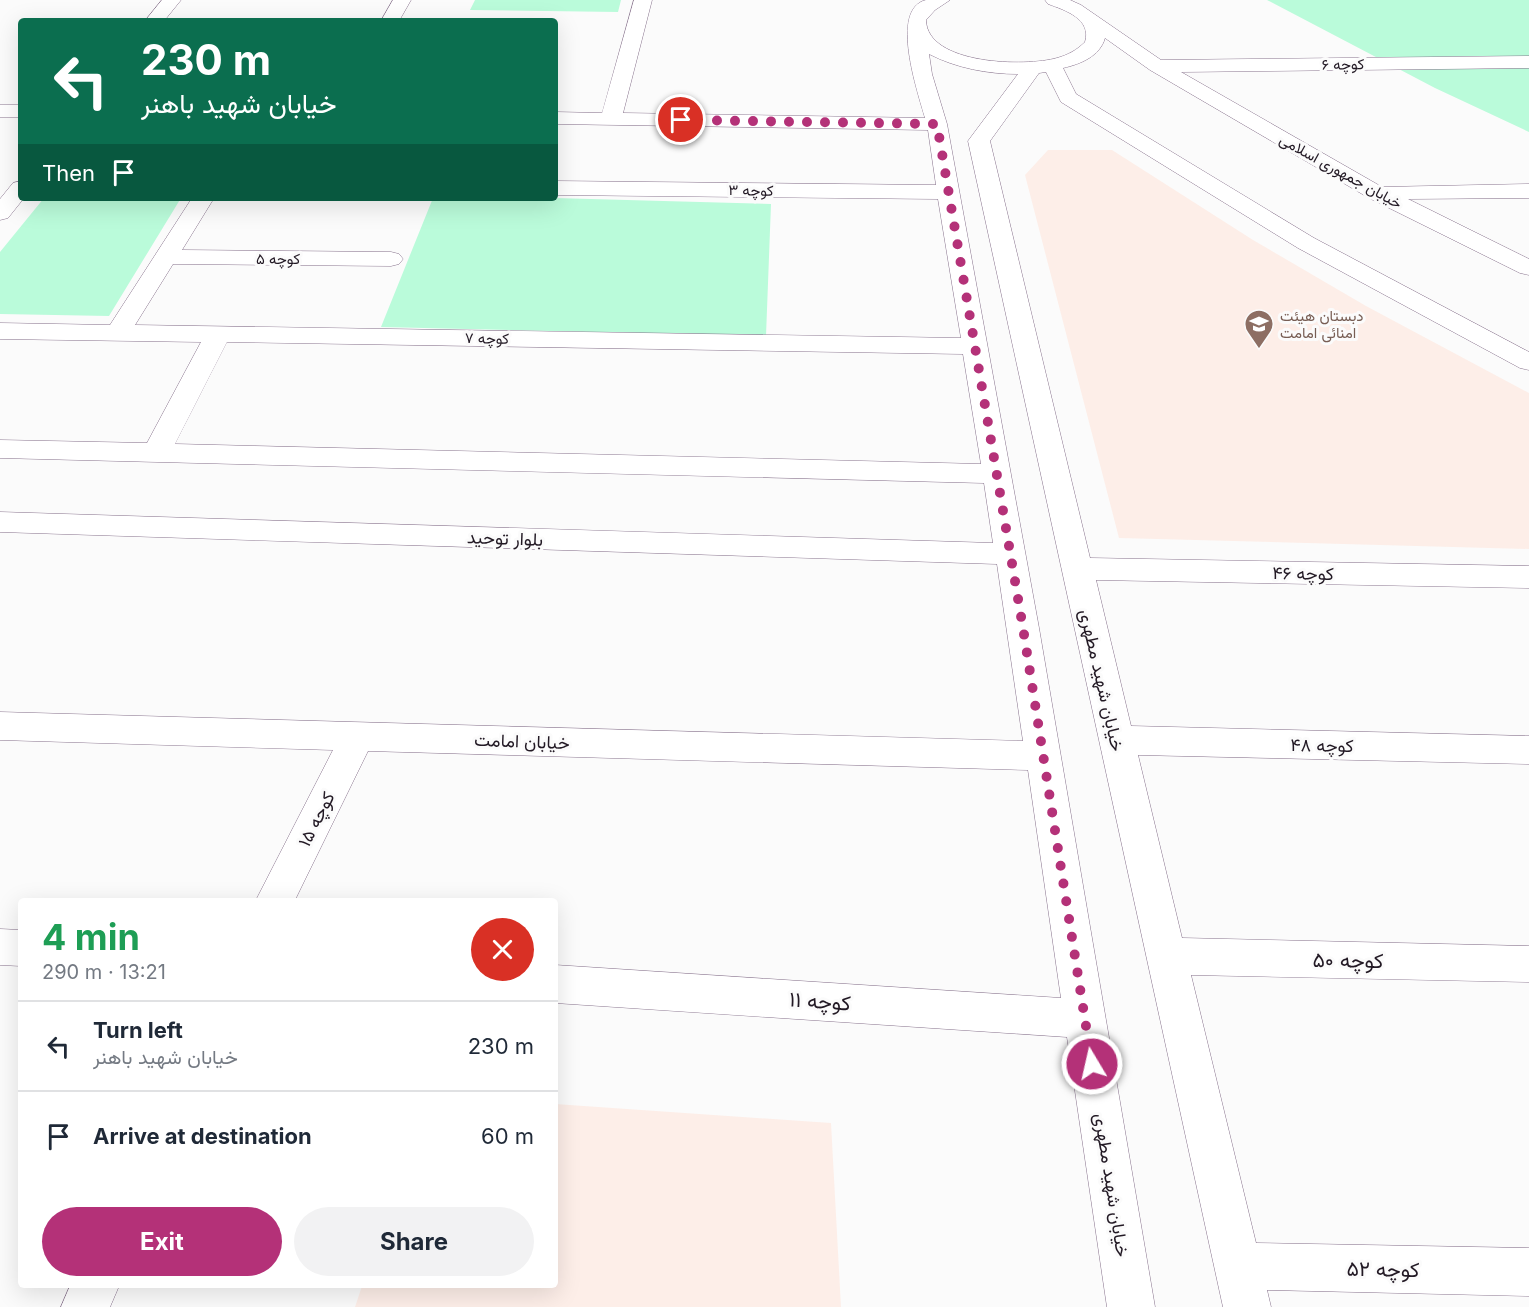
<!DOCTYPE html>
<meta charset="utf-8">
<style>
body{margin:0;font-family:Inter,Vazirmatn,sans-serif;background:#f2f2f3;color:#1f2937;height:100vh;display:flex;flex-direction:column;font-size:22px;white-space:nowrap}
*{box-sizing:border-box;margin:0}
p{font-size:20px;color:#747a83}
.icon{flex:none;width:33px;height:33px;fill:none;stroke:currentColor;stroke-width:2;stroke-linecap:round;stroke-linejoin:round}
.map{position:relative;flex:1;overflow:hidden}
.panel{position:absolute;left:18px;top:898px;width:540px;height:390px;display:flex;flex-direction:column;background:#fff;border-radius:6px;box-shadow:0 6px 24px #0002}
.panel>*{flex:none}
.guide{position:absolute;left:18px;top:18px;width:540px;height:183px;border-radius:6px;box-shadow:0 6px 24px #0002;background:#0b6e4f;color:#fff;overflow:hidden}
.pin{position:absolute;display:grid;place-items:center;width:51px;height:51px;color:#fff;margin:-26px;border:3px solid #fff;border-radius:50%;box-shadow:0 2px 6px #0007}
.me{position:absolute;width:66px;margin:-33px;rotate:351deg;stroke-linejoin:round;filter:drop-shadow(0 0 4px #0008)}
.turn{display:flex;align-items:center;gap:21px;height:126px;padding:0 24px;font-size:27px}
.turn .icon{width:78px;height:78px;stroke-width:2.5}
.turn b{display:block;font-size:42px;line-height:51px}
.then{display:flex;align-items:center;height:57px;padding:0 24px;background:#0003;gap:12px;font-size:22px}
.round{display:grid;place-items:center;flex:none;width:63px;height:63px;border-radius:32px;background:#f2f2f3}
.head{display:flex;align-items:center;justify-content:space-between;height:102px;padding:0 24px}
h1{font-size:36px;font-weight:700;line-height:45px;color:#1e9e55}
.primary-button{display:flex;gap:12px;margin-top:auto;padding:12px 24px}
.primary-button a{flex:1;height:69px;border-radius:36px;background:#b43178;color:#fff;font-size:24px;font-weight:700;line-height:69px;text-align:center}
.primary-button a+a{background:#f2f2f3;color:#1f2937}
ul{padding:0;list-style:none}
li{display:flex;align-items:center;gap:18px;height:90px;padding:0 24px;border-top:2px solid #e0e1e3}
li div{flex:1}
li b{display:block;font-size:22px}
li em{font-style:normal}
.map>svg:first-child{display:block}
.education{fill:#fdeee8}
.green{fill:#bafbda}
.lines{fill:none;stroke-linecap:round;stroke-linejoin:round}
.minor-casing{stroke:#87728c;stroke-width:1}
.minor{fill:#fff;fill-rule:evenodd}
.route{stroke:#b43178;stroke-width:10;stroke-dasharray:0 18}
.labels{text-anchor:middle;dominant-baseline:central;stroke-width:6;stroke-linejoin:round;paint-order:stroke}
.far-street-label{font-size:15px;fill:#221924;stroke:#fbfbfb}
.far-education-label{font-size:15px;fill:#785e54;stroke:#fbfbfb;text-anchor:start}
.street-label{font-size:18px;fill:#221924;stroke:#fbfbfb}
.near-street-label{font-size:21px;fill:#221924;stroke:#fbfbfb}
</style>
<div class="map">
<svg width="1529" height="1307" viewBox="0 0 1529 1307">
<rect width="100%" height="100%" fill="#fbfbfb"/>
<path class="education" d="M 1048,150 L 1112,150 L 1253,240 L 1366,306 L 1529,393 L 1529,549 L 1119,538 L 1025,175 Z
M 555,1104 L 831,1123 L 841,1307 L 355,1307 L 362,1286 L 555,1286 Z"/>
<path class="green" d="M 475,0 L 621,0 L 618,12 L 470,10 Z
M 1267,0 L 1529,0 L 1529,132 L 1435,88 Z
M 44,198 L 181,198 L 109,316 L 0,314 L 0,252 Z
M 433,198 L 554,198 L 771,204 L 766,336 L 381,327 Z"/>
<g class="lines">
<g class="minor-casing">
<path id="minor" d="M 162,0 L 181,0 L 164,21 L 145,21 Z
M 393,0 L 411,0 L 399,21 L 381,21 Z
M 634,0 L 652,0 L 623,113 L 925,118 C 918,93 889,9 926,0 C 933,0 943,0 950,0 L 935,10 L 926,20 C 927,65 1026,67 1057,58 C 1068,55 1077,50 1085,42 C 1092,19 1065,10 1048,4 L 1045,0 L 1070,0 L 1081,5 L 1161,60 L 1529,56 L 1529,68 L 1181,72 L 1382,187 L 1529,184 L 1529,198 L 1408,199 L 1529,259 L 1529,275 L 1520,273 L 1369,198 L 1150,70 L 1105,38 C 1100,56 1081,64 1063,68 L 1076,94 L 1314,238 L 1529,352 L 1529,370 L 1520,368 L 1298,248 L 1061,102 L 1046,72 L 1039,73 L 990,141 L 1090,558 L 1529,566 L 1529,588 L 1096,580 L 1131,726 L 1529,736 L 1529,764 L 1138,755 L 1182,938 L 1529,946 L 1529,982 L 1191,975 L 1256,1243 L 1529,1248 L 1529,1296 L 1267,1290 L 1271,1307 L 1223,1307 L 968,141 L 1018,74 C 988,74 956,68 929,54 L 932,74 L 947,124 L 1039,628 L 1155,1307 L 1107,1307 L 1067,1037 L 555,1003 L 555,965 L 1061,998 L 1028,770 L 368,751 L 294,902 L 255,902 L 333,750 L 0,740 L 0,712 L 1023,741 L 997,564 L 0,532 L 0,512 L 993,543 L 984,483 L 0,458 L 0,440 L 147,443 L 201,342 L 0,339 L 0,323 L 110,325 L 192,198 L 214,198 L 182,250 L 391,252 L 399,254 L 403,259 L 399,264 L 391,266 L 173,264 L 135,325 L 961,338 L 938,199 L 555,195 L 555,181 L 936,185 L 928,130 L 555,124 L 555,112 L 602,113 ZM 227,342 L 963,354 L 981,464 L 175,444 Z
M 0,105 L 21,105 L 21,117 L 0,117 Z
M 21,181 L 21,198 L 24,198 L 8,218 L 0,220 L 0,199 L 13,183 Z
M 0,929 L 21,930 L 21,966 L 0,965 Z
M 70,1286 L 119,1286 L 110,1307 L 61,1307 Z"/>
</g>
<use href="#minor" class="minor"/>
</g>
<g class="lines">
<path class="route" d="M 681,120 L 937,124 L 1023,628 L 1092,1064"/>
</g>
<defs>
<g id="school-pin" transform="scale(1.5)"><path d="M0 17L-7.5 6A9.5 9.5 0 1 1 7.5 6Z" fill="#8d6e63" stroke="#fbfbfb"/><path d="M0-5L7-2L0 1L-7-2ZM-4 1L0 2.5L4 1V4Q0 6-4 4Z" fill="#fff"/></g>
</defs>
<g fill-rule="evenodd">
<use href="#school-pin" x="1259" y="324"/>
</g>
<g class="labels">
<g class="far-street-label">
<text transform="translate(1343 64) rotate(-1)">کوچه ۶</text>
<text transform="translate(1341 171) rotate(29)">خیابان جمهوری اسلامی</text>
<text transform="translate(751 190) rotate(1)">کوچه ۳</text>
<text x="278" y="258">کوچه ۵</text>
<text transform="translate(487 338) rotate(1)">کوچه ۷</text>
</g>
<g class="far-education-label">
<text x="1280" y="315">دبستان هیئت<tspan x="1280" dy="17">امنائی امامت</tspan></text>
</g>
<g class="street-label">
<text transform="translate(505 538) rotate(2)">بلوار توحید</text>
<text transform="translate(1303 573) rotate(1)">کوچه ۴۶</text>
<text transform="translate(1102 680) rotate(77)">خیابان شهید مطهری</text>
<text transform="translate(522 741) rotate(2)">خیابان امامت</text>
<text transform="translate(1322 745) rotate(1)">کوچه ۴۸</text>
<text transform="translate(316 819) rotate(-63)">کوچه ۱۵</text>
<text transform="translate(1112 1185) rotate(81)">خیابان شهید مطهری</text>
</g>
<g class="near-street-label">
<text transform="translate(1348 960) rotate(1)">کوچه ۵۰</text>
<text transform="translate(820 1001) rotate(4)">کوچه ۱۱</text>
<text transform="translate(1383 1269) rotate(1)">کوچه ۵۲</text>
</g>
</g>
</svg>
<div class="pin" style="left:681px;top:120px;background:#d93025"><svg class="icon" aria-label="arrive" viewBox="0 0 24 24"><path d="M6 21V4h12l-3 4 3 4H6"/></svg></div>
<svg class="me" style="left:1092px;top:1064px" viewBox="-20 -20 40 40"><circle r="17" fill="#b43178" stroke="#fff" stroke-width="3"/><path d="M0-11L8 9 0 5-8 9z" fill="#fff"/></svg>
<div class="guide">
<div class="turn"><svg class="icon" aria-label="left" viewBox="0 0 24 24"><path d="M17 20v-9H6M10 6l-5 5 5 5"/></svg><div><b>230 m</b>خیابان شهید باهنر</div></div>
<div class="then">Then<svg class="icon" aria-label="arrive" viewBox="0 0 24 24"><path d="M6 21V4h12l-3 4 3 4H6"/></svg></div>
</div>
<section class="panel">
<div class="head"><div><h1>4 min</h1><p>290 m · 13:21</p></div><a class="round" style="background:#d93025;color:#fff"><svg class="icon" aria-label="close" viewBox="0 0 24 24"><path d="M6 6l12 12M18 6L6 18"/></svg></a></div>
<ul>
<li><svg class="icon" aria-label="left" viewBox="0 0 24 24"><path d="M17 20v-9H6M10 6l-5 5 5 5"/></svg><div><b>Turn left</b><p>خیابان شهید باهنر</p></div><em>230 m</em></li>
<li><svg class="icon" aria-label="arrive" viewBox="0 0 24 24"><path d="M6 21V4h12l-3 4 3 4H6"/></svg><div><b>Arrive at destination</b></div><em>60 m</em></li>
</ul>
<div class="primary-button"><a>Exit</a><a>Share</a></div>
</section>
</div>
